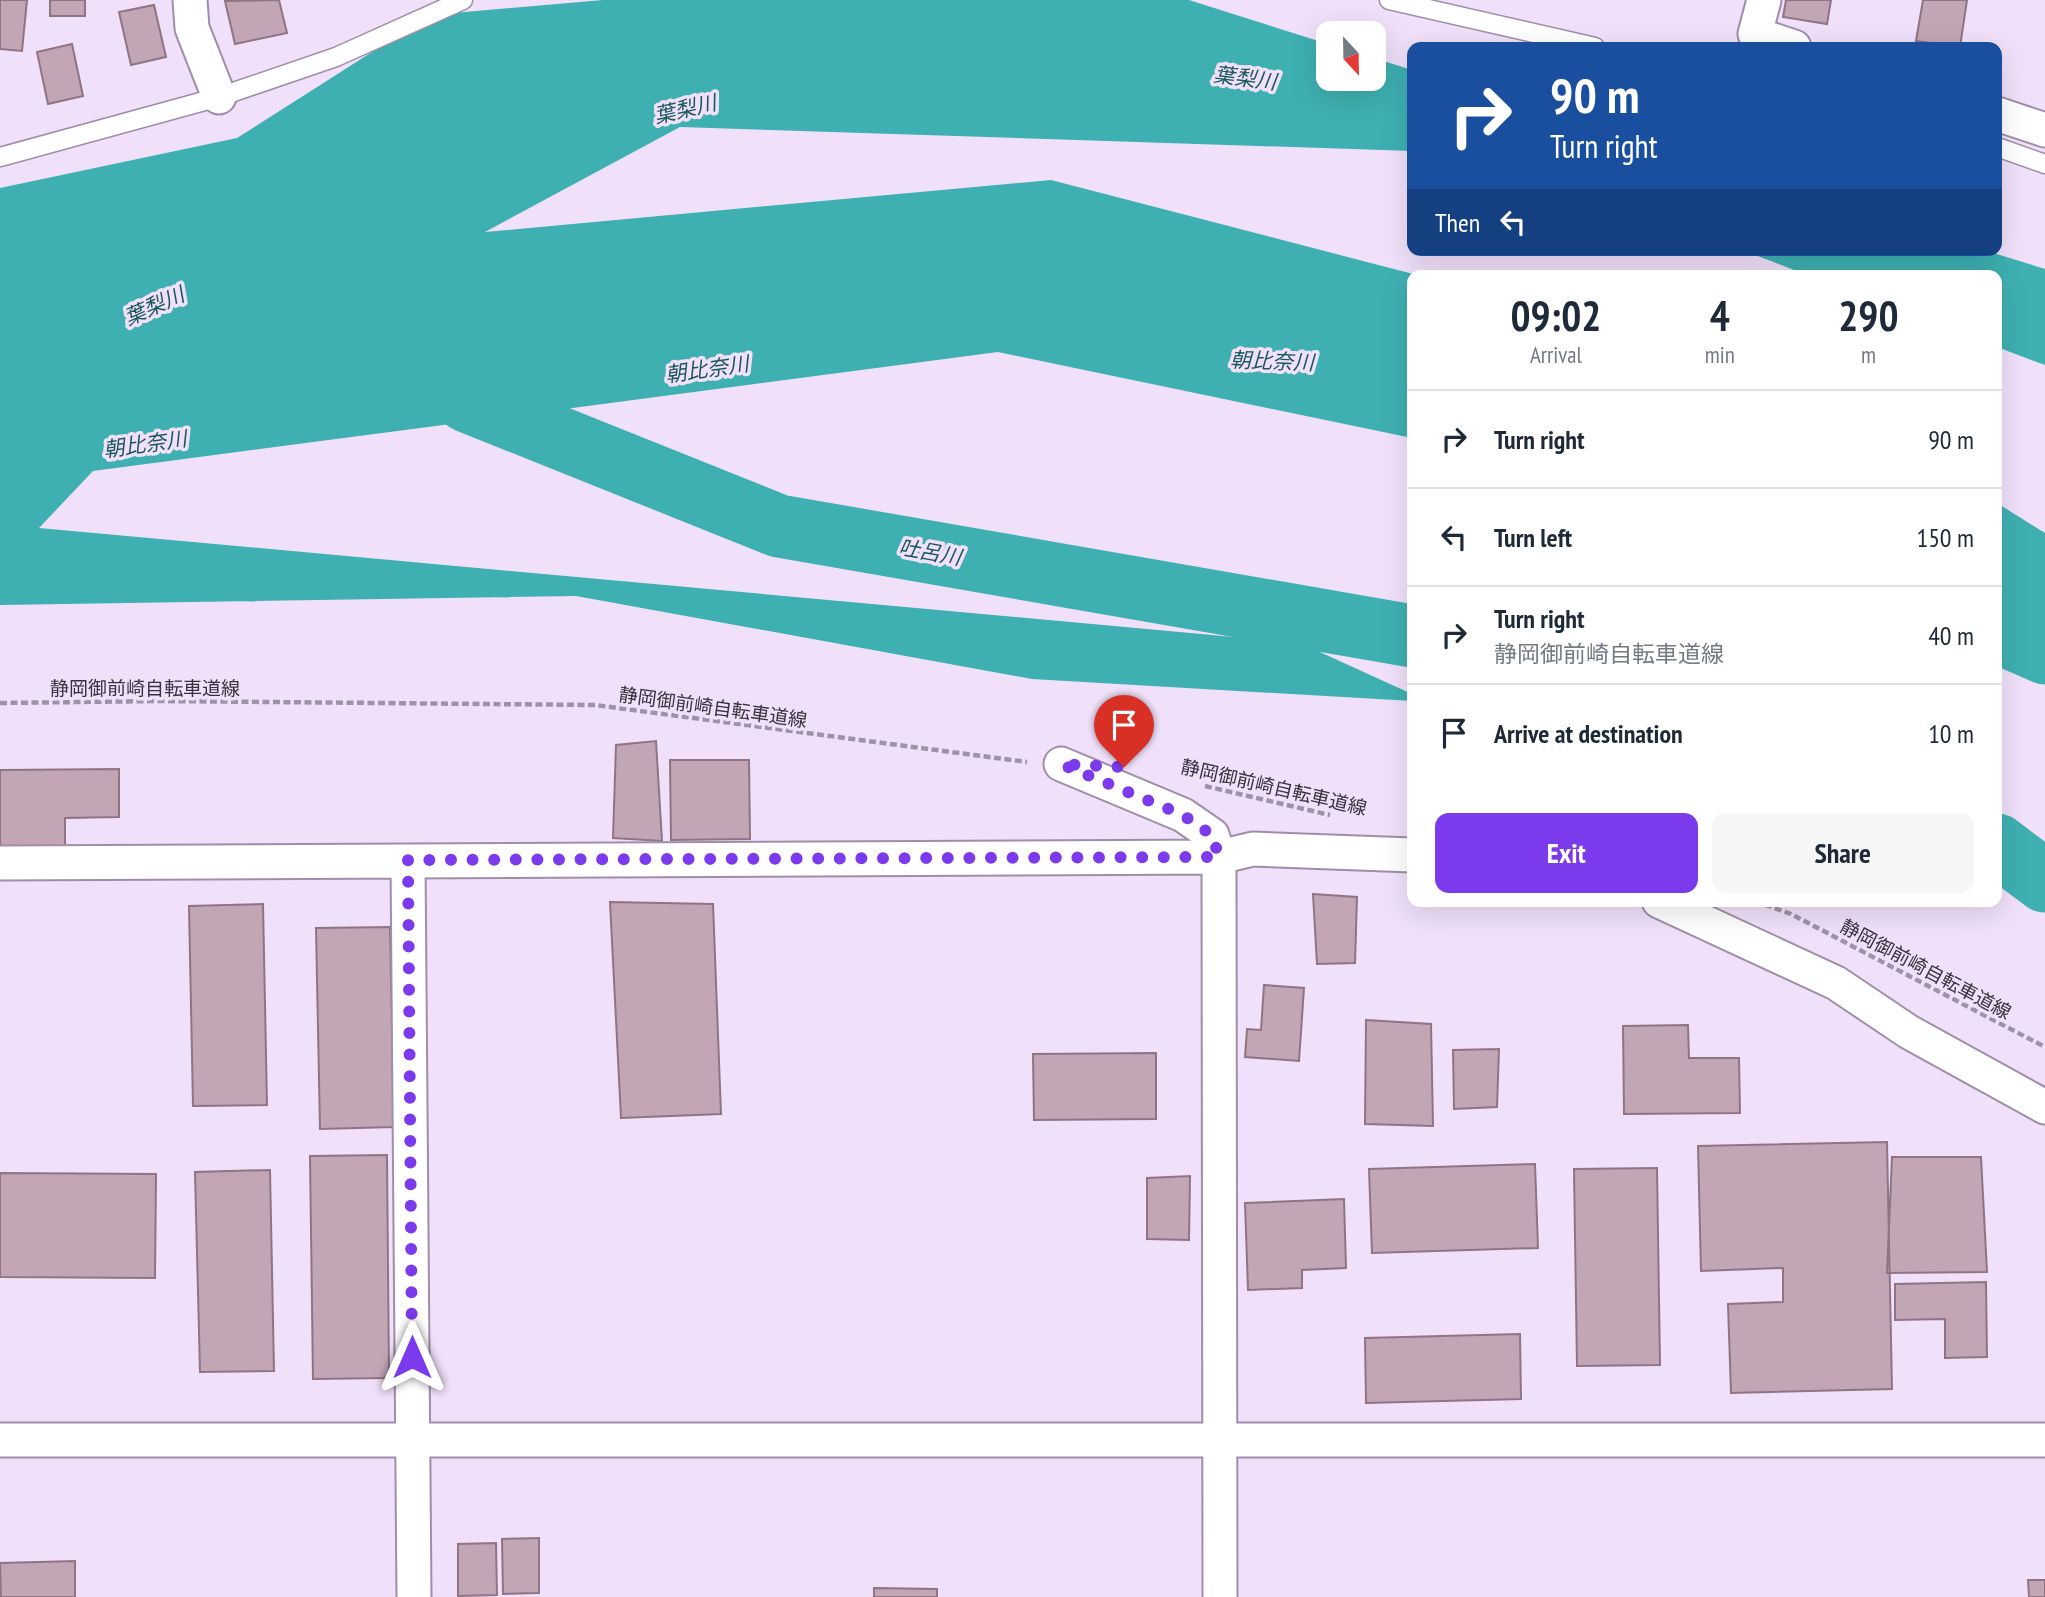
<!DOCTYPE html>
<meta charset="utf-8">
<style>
body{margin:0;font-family:"PT Sans Narrow","Noto Sans JP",sans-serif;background:#f6f6f7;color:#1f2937;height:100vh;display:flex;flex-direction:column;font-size:26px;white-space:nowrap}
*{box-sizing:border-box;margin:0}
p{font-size:23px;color:#747a83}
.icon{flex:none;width:38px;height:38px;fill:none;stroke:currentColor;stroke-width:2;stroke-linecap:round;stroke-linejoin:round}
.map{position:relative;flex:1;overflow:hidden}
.details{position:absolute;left:1407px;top:270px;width:595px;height:637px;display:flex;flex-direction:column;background:#fff;border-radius:14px;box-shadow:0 7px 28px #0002}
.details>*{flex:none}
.hud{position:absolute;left:1407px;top:42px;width:595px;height:214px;border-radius:14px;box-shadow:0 7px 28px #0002;background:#1a4fa0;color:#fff;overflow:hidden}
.needle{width:46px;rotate:158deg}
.controls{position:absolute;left:1316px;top:21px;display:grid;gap:14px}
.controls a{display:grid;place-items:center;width:70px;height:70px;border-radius:14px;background:#fff;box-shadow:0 7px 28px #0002;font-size:35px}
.pin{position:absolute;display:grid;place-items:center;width:60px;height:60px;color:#fff;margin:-72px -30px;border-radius:50% 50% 50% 0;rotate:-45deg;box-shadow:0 0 7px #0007}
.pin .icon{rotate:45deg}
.me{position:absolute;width:77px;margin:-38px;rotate:0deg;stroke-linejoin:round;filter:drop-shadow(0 0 5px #0008)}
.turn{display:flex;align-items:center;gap:24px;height:147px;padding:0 28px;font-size:32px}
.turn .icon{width:91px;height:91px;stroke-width:2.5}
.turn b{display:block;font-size:49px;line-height:60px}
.then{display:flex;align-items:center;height:66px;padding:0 28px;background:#0003;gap:14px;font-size:26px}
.eta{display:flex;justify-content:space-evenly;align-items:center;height:119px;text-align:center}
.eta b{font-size:42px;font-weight:600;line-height:49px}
.cta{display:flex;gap:14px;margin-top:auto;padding:14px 28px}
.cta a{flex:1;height:80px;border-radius:14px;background:#7c3aed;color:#fff;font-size:28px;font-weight:600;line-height:80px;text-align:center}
.cta a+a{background:#f6f6f7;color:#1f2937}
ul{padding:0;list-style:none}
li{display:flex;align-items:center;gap:21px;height:98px;padding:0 28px;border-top:2px solid #e0e1e3}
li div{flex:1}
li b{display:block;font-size:26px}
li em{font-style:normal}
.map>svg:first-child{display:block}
.water{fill:#3eb0b2}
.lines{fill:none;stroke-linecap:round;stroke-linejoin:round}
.river{stroke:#3eb0b2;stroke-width:63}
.building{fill:#c2a6b6;stroke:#8f7483;stroke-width:2}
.service-casing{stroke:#9e8ea7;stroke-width:21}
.minor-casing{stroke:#9e8ea7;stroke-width:37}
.path{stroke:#9e93a6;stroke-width:4.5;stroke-dasharray:7 3.5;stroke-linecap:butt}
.service{stroke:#fff;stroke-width:18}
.minor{stroke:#fff;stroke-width:33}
.route{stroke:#7c3aed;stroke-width:12;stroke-dasharray:0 21.6}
.labels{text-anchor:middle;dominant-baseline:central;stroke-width:7;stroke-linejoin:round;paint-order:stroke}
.street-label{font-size:19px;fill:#38323c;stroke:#f0e0fa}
.water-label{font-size:21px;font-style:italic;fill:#195859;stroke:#f0e0fa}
</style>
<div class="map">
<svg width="2045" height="1597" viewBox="0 0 2045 1597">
<rect width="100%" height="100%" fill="#f0e0fa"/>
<path class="water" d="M 603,0 L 1189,0 L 1328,44 L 1328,79 L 1374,79 L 1374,58 L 1412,70 L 1412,151 L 680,127 L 485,232 L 1051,180 L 1417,275 L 1412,275 L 1412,438 L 998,352 L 93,471 L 39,528 L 1300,643 L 1412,694 L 1412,701 L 1032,679 L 576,596 L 0,605 L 0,188 L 237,138 L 430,15 Z
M 1742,250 L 1984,250 L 2045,269 L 2045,365 L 1997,347 L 1997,275 L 1807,275 Z
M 1997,503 L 2045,533 L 2045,646 L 1997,624 Z"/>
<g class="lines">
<path class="river" d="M 467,401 L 779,526 L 1412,636
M 1997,632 L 2045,653
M 1997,845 L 2045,881"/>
</g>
<path class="building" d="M 0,0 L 27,0 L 22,51 L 0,49 Z
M 50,0 L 85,0 L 85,16 L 50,16 Z
M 279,0 L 287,33 L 235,44 L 225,1 Z
M 1786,0 L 1831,0 L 1827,24 L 1783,17 Z
M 1923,0 L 1967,0 L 1960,47 L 1916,41 Z
M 154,5 L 166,57 L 131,65 L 119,12 Z
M 72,44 L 83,96 L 48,104 L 37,52 Z
M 656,741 L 662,841 L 613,838 L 616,745 Z
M 670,760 L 749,760 L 750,839 L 671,840 Z
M 119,769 L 119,817 L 65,818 L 65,846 L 0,846 L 0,770 Z
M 1313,894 L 1357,897 L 1355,963 L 1317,964 Z
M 610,902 L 713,904 L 721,1114 L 621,1118 Z
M 263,904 L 267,1105 L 193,1106 L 189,906 Z
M 390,927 L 394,1127 L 320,1129 L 316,928 Z
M 1264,985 L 1304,988 L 1299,1061 L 1245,1057 L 1247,1029 L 1261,1030 Z
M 1366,1020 L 1431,1024 L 1433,1126 L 1365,1124 Z
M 1688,1025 L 1689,1058 L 1739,1058 L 1740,1113 L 1624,1114 L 1623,1026 Z
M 1499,1049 L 1497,1107 L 1454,1109 L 1453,1050 Z
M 1156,1053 L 1156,1119 L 1034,1120 L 1033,1054 Z
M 1887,1142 L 1892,1389 L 1731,1393 L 1728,1304 L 1783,1302 L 1783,1268 L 1701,1271 L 1698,1146 Z
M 387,1155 L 389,1378 L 313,1379 L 310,1156 Z
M 1892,1157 L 1981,1157 L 1987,1272 L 1887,1273 Z
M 1535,1164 L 1538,1248 L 1372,1253 L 1369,1169 Z
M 1657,1168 L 1660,1365 L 1577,1366 L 1574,1169 Z
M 270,1170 L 274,1371 L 200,1372 L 195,1172 Z
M 0,1173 L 156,1174 L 155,1278 L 0,1277 Z
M 1190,1176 L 1189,1240 L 1147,1239 L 1147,1178 Z
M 1344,1199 L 1346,1268 L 1302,1270 L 1302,1288 L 1248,1290 L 1245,1203 Z
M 1986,1282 L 1987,1357 L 1945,1358 L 1945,1319 L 1895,1320 L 1895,1284 Z
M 1520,1334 L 1521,1399 L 1366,1403 L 1365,1338 Z
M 539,1538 L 539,1593 L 503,1594 L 502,1539 Z
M 496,1543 L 497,1595 L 458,1596 L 458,1544 Z
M 75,1561 L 75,1597 L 1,1597 L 0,1563 Z
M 2028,1580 L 2045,1580 L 2045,1597 L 2029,1597 Z
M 874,1588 L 937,1589 L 937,1597 L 874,1597 Z"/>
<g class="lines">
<g class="service-casing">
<path id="service" d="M 1389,0 L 1595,47
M 1997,147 L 2045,164
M 0,157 L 219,97 L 336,57 L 463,0"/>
</g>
<g class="minor-casing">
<path id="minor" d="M 190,0 L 192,28 L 219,97
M 1764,0 L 1755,34 L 1794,47
M 1997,114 L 2045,130
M 1061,764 L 1183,815 L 1212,835 L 1219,857 L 1220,1597
M 408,861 L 414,1597
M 0,863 L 1219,857 L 1253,849 L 1412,855
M 1659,901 L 1836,983 L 1909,1032 L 2045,1107
M 0,1440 L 2045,1440"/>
</g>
<path class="path" d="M 0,703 L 161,701 L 595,705 L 1027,762
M 1205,786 L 1330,815
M 1755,901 L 1791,914 L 2045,1047"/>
<use href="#service" class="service"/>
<use href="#minor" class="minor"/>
</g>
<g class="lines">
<path class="route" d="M 412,1357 L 408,860 L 1219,857 L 1212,835 L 1183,815 L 1061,764 L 1124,767"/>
</g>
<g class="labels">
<g class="street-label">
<text x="145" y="688">静岡御前崎自転車道線</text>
<text transform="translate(713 707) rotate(8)">静岡御前崎自転車道線</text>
<text transform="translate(1274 787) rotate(13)">静岡御前崎自転車道線</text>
<text transform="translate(1926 969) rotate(28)">静岡御前崎自転車道線</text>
</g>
<g class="water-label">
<text transform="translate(1245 78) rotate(7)">葉梨川</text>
<text transform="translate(685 109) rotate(-13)">葉梨川</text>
<text transform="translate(154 306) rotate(-24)">葉梨川</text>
<text transform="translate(1272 361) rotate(2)">朝比奈川</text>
<text transform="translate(707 369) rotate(-8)">朝比奈川</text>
<text transform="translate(145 444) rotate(-8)">朝比奈川</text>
<text transform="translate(930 552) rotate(10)">吐呂川</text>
</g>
</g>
</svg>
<div class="controls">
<a><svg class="needle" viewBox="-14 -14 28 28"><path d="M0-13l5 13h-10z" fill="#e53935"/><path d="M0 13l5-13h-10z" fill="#747a83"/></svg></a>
</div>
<div class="pin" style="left:1124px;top:767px;background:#d93025"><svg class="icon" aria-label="arrive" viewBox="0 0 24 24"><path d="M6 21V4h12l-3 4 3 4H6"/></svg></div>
<svg class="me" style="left:412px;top:1357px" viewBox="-20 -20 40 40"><path d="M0-17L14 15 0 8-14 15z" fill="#7c3aed" stroke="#fff" stroke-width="4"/></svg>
<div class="hud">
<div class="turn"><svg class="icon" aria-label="right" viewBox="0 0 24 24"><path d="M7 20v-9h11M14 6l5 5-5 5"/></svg><div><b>90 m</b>Turn right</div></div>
<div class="then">Then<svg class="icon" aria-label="left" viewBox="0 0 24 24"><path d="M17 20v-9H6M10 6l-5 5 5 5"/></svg></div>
</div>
<section class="details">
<div class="eta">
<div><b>09:02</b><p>Arrival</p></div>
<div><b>4</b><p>min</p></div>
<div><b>290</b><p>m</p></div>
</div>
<ul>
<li><svg class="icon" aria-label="right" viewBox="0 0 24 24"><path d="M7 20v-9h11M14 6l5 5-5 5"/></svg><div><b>Turn right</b></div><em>90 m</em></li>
<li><svg class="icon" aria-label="left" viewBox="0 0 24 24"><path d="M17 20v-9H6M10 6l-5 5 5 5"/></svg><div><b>Turn left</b></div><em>150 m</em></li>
<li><svg class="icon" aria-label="right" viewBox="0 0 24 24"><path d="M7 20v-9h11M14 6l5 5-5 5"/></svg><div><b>Turn right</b><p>静岡御前崎自転車道線</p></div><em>40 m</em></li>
<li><svg class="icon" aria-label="arrive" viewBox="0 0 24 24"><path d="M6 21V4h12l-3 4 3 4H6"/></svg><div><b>Arrive at destination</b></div><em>10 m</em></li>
</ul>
<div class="cta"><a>Exit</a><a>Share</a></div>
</section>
</div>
